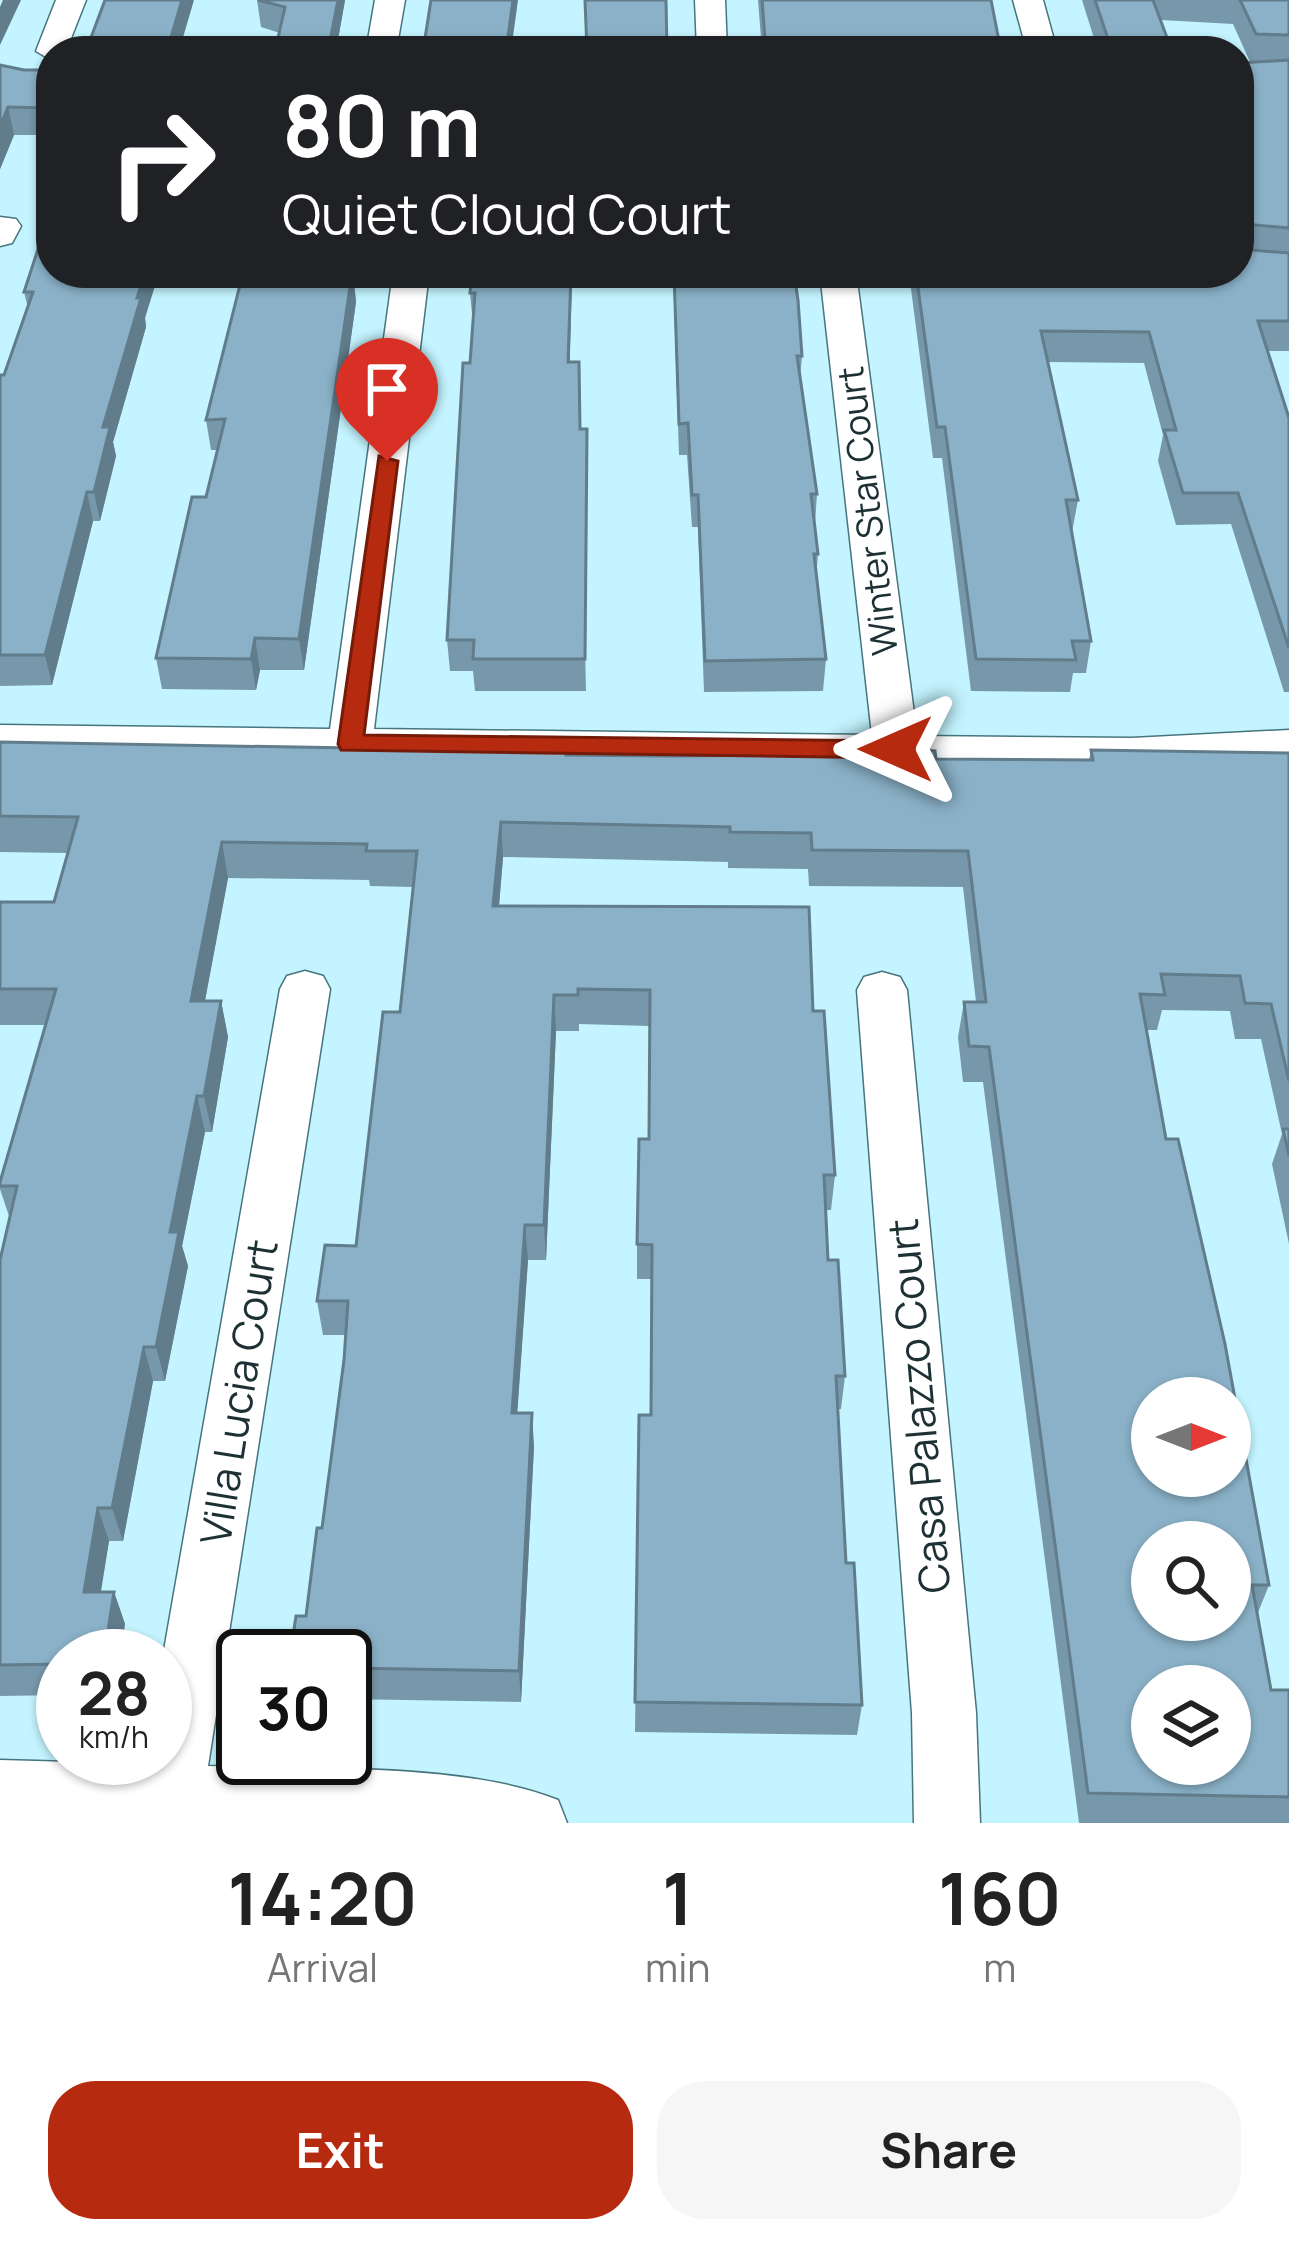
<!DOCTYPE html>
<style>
body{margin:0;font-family:Manrope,sans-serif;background:#f6f6f6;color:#222;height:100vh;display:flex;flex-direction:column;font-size:45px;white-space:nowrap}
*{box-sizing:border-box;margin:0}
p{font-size:39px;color:#767676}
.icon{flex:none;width:66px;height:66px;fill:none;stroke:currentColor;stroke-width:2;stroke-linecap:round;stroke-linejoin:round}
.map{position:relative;height:1823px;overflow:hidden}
.drawer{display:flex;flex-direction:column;background:#fff;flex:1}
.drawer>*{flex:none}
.guide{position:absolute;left:36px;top:36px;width:1218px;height:252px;border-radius:48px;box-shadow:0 3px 9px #0004;background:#202124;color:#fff;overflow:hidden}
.needle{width:78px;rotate:90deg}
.buttons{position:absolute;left:1131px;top:1377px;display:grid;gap:24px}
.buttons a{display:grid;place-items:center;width:120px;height:120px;border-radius:50%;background:#fff;box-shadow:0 3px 9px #0004;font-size:60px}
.speed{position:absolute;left:36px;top:1629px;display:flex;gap:24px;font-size:60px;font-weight:700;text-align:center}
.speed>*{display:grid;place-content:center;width:156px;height:156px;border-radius:50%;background:#fff;box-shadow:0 3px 9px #0004;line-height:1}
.speed small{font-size:30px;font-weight:400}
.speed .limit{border:6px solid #111;border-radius:18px;background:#fff;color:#111}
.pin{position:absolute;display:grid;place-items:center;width:102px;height:102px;color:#fff;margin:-123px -51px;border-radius:50% 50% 50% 0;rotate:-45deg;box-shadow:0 0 12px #0007}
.pin .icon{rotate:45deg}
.me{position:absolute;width:132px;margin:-66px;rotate:270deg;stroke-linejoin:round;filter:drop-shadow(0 0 9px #0008)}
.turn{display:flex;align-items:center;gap:42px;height:252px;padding:0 48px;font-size:54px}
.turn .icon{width:156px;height:156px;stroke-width:2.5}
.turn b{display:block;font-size:84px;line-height:102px}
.eta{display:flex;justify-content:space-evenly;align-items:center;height:204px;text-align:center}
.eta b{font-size:72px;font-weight:700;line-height:84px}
.action{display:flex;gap:24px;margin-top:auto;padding:24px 48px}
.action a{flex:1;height:138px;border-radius:48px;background:#b62a0f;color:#fff;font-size:48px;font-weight:700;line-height:138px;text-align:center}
.action a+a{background:#f6f6f6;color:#222}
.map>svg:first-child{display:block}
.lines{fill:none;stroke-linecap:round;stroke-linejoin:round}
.street-casing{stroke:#47757e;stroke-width:3}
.street{fill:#fff;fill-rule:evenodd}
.wall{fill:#7798ab}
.shaded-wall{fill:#617c8b}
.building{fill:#8ab1c7;stroke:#617c8b;stroke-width:3;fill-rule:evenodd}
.route{fill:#b62a0f;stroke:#761b0a;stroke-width:3}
.labels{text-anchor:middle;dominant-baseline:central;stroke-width:9;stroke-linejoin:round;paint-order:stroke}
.street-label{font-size:36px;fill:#1d3135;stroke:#fff}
.near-street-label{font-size:42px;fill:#1d3135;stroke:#fff}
</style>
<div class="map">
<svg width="1289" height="1823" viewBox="0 0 1289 1823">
<rect width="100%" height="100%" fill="#c3f4ff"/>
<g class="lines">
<g class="street-casing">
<path id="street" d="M 56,0 L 86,0 L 66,51 L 51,51 L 51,60 L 36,51 Z
M 375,0 L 405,0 L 396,51 L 366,51 Z
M 695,0 L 725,0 L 727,51 L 697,51 Z
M 1013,0 L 1043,0 L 1057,51 L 1027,51 Z
M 0,217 L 16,219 L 21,226 L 12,243 L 0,246 Z
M 393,273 L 429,273 L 374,729 L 872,735 L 820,273 L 856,273 L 917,736 L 1132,738 L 1289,730 L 1289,760 L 1132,768 L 0,755 L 0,725 L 330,729 Z
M 305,971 L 323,976 L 330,989 L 208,1766 C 308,1769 468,1763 558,1800 L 567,1823 L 0,1823 L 0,1760 L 143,1764 L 145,1758 L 165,1758 L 163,1656 L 280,989 L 287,976 Z
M 882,972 L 900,977 L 907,990 L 976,1713 L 980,1823 L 914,1823 L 912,1713 L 857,990 L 864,977 Z"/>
</g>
<use href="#street" class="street"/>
</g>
<path class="wall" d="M 257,0 L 345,0 L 336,51 L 261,27 Z
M 758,0 L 991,0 L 1001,51 L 762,51 Z
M 1082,0 L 1289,0 L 1289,351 L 1268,351 L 1289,418 L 1289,692 L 1284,692 L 1231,524 L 1176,525 L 1158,461 L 1163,435 L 1144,363 L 1048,362 L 1078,500 L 1072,532 L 1091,641 L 1086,673 L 1073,673 L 1070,692 L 971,691 L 942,458 L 933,458 L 911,289 L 913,273 L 1239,273 L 1239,63 L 1250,62 L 1233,24 L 1161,20 L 1172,51 L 1098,51 Z
M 0,65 L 24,70 L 51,70 L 51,135 L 14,135 L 0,169 Z
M 51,240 L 145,318 L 146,327 L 113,442 L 116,456 L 100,521 L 93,521 L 52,685 L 0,686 L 0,375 L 4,375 L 28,308 L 24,292 Z
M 353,273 L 356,302 L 304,670 L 260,670 L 256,690 L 162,689 L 156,658 L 206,497 L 218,450 L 211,450 L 206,420 Z
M 472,273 L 570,362 L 580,429 L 586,691 L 475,691 L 473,671 L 450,671 L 447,640 L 473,324 L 470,293 Z
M 673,273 L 794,273 L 802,356 L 800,378 L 817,494 L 815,524 L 818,554 L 816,578 L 826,659 L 823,691 L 704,692 L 698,527 L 692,527 L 687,455 L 679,455 Z
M 0,742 L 668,756 L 806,755 L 806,745 L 936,759 L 1089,760 L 1091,750 L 1289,753 L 1289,1244 L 1272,1164 L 1282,1134 L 1261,1039 L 1235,1039 L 1230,1011 L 1162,1010 L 1157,1030 L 1146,1030 L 1166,1139 L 1269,1585 L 1257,1615 L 1271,1690 L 1289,1690 L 1289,1823 L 1079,1823 L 983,1082 L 963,1082 L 958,1037 L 964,1002 L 976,1002 L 963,887 L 809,886 L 808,869 L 728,868 L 728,862 L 503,857 L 499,906 L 813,1011 L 835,1175 L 831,1210 L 826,1210 L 828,1260 L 845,1376 L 841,1409 L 838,1409 L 846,1563 L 862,1705 L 857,1735 L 635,1732 L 639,1415 L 651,1415 L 652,1279 L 637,1279 L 637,1244 L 649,1139 L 650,1026 L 579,1024 L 579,1031 L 556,1031 L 546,1260 L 528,1260 L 517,1413 L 534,1446 L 521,1702 L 345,1699 L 345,1656 L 306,1616 L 322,1528 L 346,1335 L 323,1335 L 317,1301 L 356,1246 L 400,1012 L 413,887 L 370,886 L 369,880 L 228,878 L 205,1001 L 221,1001 L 228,1037 L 212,1132 L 205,1132 L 182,1246 L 188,1266 L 165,1381 L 153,1381 L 123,1541 L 109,1541 L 101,1592 L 114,1592 L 125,1624 L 63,1656 L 63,1695 L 0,1696 L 0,1260 L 10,1219 L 0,1189 L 0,1182 L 45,1025 L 0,1025 L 0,902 L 54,902 L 68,853 L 0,852 Z"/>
<path class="shaded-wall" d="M 3,0 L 21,0 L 0,45 L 0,7 Z
M 182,0 L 194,0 L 179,51 L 167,51 Z
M 338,0 L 345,0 L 336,51 L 328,51 Z
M 513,0 L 518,0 L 511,51 L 506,51 Z
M 8,107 L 14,135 L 0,169 L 0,126 Z
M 145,273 L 159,273 L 145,318 L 146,327 L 113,442 L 116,456 L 100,521 L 94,492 L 103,427 Z
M 353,273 L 356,302 L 304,670 L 299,639 Z
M 571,273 L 572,273 L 569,393 L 568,362 Z
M 87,492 L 93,521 L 52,685 L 45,655 Z
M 255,638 L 260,670 L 256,690 L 251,659 Z
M 501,822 L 503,857 L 496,942 L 493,906 Z
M 222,842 L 228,878 L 198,1037 L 191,1001 Z
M 554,995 L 556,1031 L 546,1260 L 544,1225 Z
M 221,1001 L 228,1037 L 212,1132 L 204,1096 Z
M 197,1096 L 205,1132 L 182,1246 L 188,1266 L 165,1381 L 156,1347 L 170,1232 Z
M 525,1225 L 528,1260 L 515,1446 L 512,1413 Z
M 144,1347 L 153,1381 L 123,1541 L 112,1508 Z
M 532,1413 L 534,1446 L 521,1702 L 519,1671 Z
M 98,1508 L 109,1541 L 95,1624 L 84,1592 Z
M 114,1592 L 125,1624 L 121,1656 L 104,1656 Z"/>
<path class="building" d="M 105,0 L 182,0 L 167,51 L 86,51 Z
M 258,0 L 338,0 L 328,51 L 275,51 L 285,7 Z
M 431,0 L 513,0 L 506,51 L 423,51 Z
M 585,0 L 666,0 L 667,51 L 587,51 Z
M 762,0 L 991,0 L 1001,51 L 766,51 Z
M 1095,0 L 1153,0 L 1172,51 L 1112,51 Z
M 1240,0 L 1289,0 L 1289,35 L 1256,34 Z
M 1289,60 L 1289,228 L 1245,224 L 1239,240 L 1239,63 Z
M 0,65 L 24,70 L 51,70 L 51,108 L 8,107 L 0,126 Z
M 41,240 L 51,240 L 51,273 L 145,273 L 137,298 L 141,298 L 103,427 L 110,427 L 94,492 L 87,492 L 45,655 L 0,655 L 0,375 L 4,375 L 33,292 L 24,292 Z
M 1239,249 L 1289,253 L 1289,321 L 1258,321 L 1289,418 L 1289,648 L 1238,493 L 1183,493 L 1164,430 L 1176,430 L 1149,332 L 1041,331 L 1078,500 L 1066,500 L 1091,641 L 1072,641 L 1076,660 L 976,659 L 945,427 L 937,427 L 916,273 L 1239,273 Z
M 243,273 L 352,273 L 299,639 L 255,638 L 251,659 L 156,658 L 192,497 L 206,497 L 225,419 L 206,420 Z
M 472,273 L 571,273 L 568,362 L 579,362 L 580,429 L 587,429 L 585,659 L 473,659 L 474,640 L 447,640 L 463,363 L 470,363 L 475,293 L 470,293 Z
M 674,273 L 794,273 L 798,300 L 802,356 L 797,356 L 817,494 L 811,494 L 818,554 L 814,554 L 826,659 L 705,661 L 698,495 L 692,495 L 688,423 L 679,424 Z
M 0,742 L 524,751 L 525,747 L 567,747 L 566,755 L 668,756 L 807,755 L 806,745 L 857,746 L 935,751 L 936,759 L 1093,760 L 1091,750 L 1289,753 L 1289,1081 L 1271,1004 L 1245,1003 L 1240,976 L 1161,974 L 1165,995 L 1140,994 L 1166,1139 L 1178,1139 L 1225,1344 L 1269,1585 L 1252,1585 L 1271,1690 L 1289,1690 L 1289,1797 L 1088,1793 L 989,1047 L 969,1046 L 964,1002 L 986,1002 L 968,851 L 812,850 L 811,833 L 730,832 L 730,827 L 501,822 L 493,906 L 809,907 L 813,1011 L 824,1011 L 835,1175 L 824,1175 L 828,1260 L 838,1260 L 845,1376 L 836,1376 L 846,1563 L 854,1563 L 862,1705 L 635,1702 L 639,1415 L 651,1415 L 652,1245 L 637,1244 L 639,1139 L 649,1139 L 650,990 L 578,989 L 578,995 L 554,995 L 544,1225 L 525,1225 L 512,1413 L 532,1413 L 519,1671 L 345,1668 L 345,1656 L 290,1656 L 296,1616 L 306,1616 L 317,1528 L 322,1528 L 344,1360 L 348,1301 L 317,1301 L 325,1245 L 356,1246 L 383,1012 L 400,1012 L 417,851 L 366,851 L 367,844 L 222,842 L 191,1001 L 221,1001 L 204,1096 L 197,1096 L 170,1232 L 179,1232 L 156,1347 L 144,1347 L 112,1508 L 98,1508 L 84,1592 L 114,1592 L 104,1656 L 63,1656 L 63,1664 L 0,1665 L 0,1260 L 17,1186 L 0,1186 L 0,1182 L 56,989 L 0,989 L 0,902 L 54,902 L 78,817 L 0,816 ZM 1152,1398 L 1230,1398 L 1230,1476 L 1152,1476 ZM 1152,1542 L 1230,1542 L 1230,1620 L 1152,1620 ZM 1152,1686 L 1230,1686 L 1230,1764 L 1152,1764 Z
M 1283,1129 L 1289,1129 L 1289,1156 Z"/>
<path class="route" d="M 379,456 L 398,461 L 364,735 L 896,741 L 909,749 L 896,758 L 341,750 L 338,744 Z"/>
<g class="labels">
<g class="street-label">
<text transform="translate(867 511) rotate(-97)">Winter Star Court</text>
</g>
<g class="near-street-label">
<text transform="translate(238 1392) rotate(-81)">Villa Lucia Court</text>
<text transform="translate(918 1406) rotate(-95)">Casa Palazzo Court</text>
</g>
</g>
</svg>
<div class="buttons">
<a><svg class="needle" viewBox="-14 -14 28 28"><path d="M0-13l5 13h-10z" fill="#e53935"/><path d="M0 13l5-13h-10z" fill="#767676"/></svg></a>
<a><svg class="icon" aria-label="search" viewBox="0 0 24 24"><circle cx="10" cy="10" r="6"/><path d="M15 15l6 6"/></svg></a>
<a><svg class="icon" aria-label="layers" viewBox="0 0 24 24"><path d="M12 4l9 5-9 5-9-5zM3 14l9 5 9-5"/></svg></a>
</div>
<div class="speed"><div>28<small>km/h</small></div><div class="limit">30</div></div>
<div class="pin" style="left:387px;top:461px;background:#d93025"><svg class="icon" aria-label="arrive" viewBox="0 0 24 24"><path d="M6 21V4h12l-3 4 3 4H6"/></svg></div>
<svg class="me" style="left:896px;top:749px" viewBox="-20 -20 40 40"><path d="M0-17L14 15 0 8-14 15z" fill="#b62a0f" stroke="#fff" stroke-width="4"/></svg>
<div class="guide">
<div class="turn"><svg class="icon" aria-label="right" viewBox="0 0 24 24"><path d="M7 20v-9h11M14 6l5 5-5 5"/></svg><div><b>80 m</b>Quiet Cloud Court</div></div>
</div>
</div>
<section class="drawer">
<div class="eta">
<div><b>14:20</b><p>Arrival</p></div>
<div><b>1</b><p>min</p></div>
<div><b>160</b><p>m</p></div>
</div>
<div class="action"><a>Exit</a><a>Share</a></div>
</section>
